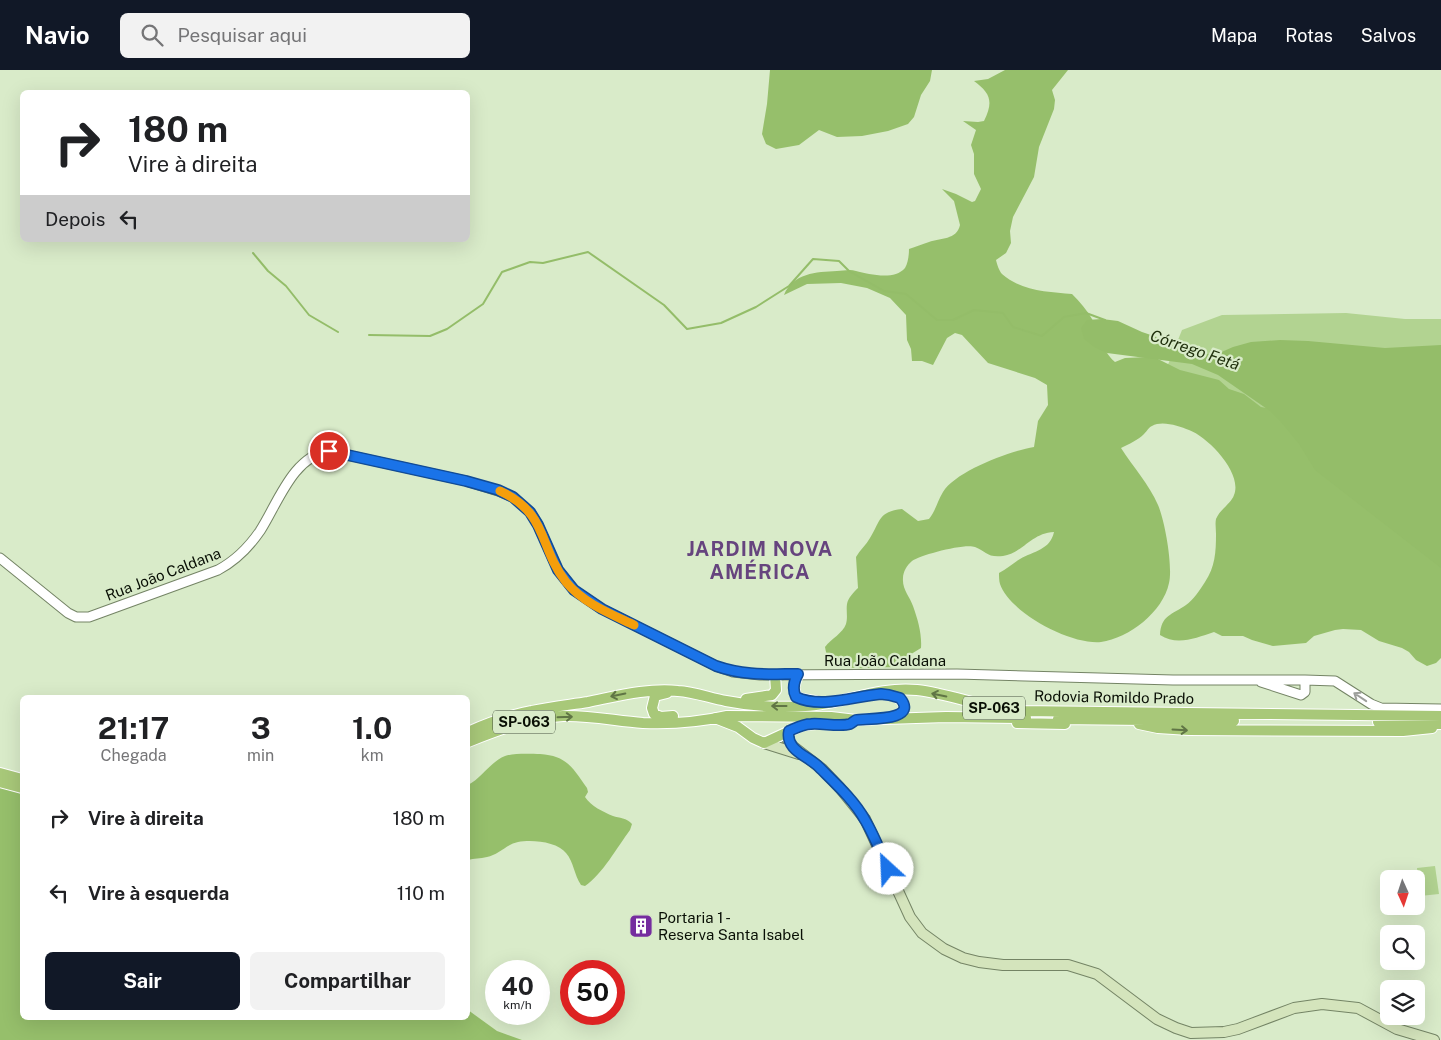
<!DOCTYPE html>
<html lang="pt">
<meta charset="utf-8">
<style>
body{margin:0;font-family:"Public Sans",sans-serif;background:#f2f2f2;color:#202124;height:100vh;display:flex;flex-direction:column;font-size:19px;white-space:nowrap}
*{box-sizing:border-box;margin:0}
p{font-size:16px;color:#757577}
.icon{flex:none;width:28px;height:28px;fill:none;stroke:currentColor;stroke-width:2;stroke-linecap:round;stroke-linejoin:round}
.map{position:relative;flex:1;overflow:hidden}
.details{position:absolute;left:20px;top:625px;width:450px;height:325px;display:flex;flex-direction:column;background:#fff;border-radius:8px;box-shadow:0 5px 20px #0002}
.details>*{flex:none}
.banner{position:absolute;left:20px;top:20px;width:450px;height:152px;border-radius:8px;box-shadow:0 5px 20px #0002;background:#fff;color:#202124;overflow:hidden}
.needle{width:32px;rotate:177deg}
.fabs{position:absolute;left:1380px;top:800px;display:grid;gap:10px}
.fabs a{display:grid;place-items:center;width:45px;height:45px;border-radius:8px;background:#fff;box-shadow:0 5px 20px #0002;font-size:25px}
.speed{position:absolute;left:485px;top:890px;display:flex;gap:10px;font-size:25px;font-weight:700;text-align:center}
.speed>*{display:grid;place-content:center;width:65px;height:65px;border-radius:50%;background:#fff;box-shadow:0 5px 20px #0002;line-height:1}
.speed small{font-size:12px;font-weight:400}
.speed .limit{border:8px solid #d22;background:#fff;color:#111}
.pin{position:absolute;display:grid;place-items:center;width:42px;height:42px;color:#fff;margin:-21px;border:2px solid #fff;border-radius:50%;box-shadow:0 1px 5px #0007}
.me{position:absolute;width:55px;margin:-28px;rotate:335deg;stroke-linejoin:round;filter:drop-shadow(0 0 4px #0008)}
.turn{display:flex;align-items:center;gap:18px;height:105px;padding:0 25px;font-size:22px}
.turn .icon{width:65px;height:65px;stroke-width:2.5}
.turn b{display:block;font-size:35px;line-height:42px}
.then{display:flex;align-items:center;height:48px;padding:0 25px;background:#0003;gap:10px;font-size:19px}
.eta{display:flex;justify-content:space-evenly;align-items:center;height:85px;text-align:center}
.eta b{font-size:30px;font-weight:700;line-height:35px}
.button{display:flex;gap:10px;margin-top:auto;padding:10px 25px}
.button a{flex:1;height:58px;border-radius:8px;background:#111827;color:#fff;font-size:20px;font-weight:700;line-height:58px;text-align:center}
.button a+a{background:#f2f2f2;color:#202124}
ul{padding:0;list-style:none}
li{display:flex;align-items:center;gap:15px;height:75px;padding:0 25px}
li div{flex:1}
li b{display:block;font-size:19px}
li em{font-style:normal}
header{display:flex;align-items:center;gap:30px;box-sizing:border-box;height:70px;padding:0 25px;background:#111827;color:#fff}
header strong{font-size:24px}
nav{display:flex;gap:28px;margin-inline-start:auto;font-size:18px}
.search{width:350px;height:45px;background:#f2f2f2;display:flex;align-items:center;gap:12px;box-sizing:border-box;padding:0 18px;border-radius:8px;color:#757577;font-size:19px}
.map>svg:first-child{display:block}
.green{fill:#b2d391}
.forest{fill:#96bf6b}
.water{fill:#94bd69}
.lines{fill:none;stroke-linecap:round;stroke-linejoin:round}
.stream{stroke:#94bd69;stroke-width:2}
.tertiary-casing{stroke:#748465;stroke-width:11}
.secondary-casing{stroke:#748465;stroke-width:12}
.primary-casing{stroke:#fff;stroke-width:12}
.tertiary{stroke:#fff;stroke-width:9}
.secondary{stroke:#d4e4bc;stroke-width:10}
.primary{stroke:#a8c879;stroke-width:10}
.oneway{stroke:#607545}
.oneway2{stroke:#9d9f9b}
.route-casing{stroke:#114b97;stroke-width:12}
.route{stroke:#1a73e8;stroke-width:9}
.slow{stroke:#f59e0b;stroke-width:9}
.labels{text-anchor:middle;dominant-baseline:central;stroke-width:4.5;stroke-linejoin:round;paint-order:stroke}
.shield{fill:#d9ebc9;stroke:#475140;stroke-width:1}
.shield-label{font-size:14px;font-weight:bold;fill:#090f05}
.street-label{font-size:15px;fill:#090f05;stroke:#d9ebc9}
.poi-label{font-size:15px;fill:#090f05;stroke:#d9ebc9;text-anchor:start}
.water-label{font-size:16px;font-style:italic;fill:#20300d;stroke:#d9ebc9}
.district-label{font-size:20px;font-weight:bold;letter-spacing:1px;fill:#66447e;stroke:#d9ebc9}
</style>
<header>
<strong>Navio</strong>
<div class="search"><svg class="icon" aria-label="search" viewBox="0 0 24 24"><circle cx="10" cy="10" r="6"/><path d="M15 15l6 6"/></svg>Pesquisar aqui</div>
<nav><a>Mapa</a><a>Rotas</a><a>Salvos</a></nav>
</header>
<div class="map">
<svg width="1441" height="970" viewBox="0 0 1441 970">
<rect width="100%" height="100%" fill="#d9ebc9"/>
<path class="green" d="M 1346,243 L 1405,249 L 1441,249 L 1441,533 L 1165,302 L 1182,260 L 1222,245 Z
M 1435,796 L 1439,824 L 1420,826 L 1417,798 Z"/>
<path class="forest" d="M 770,0 L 932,0 L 930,11 L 921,25 L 914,47 L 908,54 L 888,61 L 862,66 L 837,67 L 819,60 L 799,75 L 776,79 L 766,74 L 762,64 L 767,34 Z
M 1005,0 L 1068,0 L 1052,20 L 1055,30 L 1054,39 L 1039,77 L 1034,107 L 1013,147 L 1010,161 L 1011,173 L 1006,183 L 996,190 C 997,194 999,201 1002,204 C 1021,221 1049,222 1072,224 C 1080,232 1087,240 1092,249 C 1100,264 1101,280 1115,292 L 1125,288 L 1148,287 L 1158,289 L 1180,300 L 1219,310 L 1229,319 L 1244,324 L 1261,337 L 1277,340 L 1441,492 L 1441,588 L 1436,593 L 1427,596 L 1416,590 L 1409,582 L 1402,578 L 1379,571 L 1361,560 L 1343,559 L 1335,560 L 1314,566 L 1306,573 L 1273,576 L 1252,570 L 1243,566 L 1222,566 L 1214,562 C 1196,568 1177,576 1160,565 C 1161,545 1172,545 1186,535 C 1193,530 1200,520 1205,512 C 1215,497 1216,482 1216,464 C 1216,459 1215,454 1216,449 C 1220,439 1231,434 1234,425 C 1243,403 1208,367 1189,360 C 1179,356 1162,350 1152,356 C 1149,357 1147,361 1144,364 C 1138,370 1129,374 1121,378 C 1133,397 1149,414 1158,435 C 1165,451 1173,497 1169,513 C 1163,542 1129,568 1101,572 C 1071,575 1010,543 1000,514 C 999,511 999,506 999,503 C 1007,499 1013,493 1020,489 C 1034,481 1050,480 1054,462 C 1031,463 1023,483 1003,486 C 987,488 986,481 975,477 C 965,473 920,485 912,491 C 907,495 903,502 903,508 C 902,519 910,527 913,536 C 918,550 922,564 921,578 L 903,589 L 896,597 C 883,597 844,601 834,594 C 828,591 826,583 825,577 C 831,569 843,563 846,554 C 848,547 846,541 847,534 C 848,528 854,522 858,518 L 856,487 C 860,480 866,475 870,468 C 881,450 878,442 902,439 L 918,451 L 929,449 C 936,440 937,432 943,422 C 956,401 1010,381 1034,377 L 1038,351 L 1048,335 L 1047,315 L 1035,308 L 988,293 L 962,265 L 955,263 L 947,268 L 933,295 L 922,291 L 912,291 L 911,279 L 907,270 L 906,245 L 890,228 L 867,218 L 841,213 L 807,214 L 784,225 C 793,203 816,202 837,201 C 843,201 850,199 856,201 C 869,204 894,211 905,198 C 908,193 909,185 909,179 C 916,177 922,174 929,172 C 940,168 957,170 960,155 L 954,131 L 942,119 L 956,124 L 972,132 L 975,131 L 981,119 L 974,104 L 974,84 L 971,75 L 976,60 L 963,51 L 978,52 L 984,51 C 994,31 990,23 974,11 L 988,9 Z
M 540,684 C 567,686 572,697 587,718 L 588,722 L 585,727 C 591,736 603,742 613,746 C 619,748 627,748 632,754 L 630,760 C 618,776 602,805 585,816 L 581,815 C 574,805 574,792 566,783 C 558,772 532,769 518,772 C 507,774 498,785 487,787 C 480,789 474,788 468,790 L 468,715 C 482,708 490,692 505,686 C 513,683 531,684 540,684 Z
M 0,714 L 22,719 L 22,948 L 468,948 L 468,940 L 497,961 L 522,970 L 0,970 Z"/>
<path class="water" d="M 1102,249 L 1118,251 L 1142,262 L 1207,284 L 1217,284 L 1233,277 L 1251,272 L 1280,270 L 1308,271 L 1385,278 L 1441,275 L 1441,498 L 1315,400 L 1299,374 L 1280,351 L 1270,341 L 1218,305 L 1192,294 L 1107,283 L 1094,277 L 1084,269 L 1081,258 L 1087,250 Z"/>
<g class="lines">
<path class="stream" d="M 253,183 L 268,201 L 286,216 L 309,245 L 338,262
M 369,265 L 430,266 L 447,259 L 483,234 L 502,202 L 530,192 L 543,193 L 588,182 L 664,235 L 687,259 L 721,253 L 756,237 L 789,216 L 813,189 L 839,191 L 849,201 L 884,221 L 906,224 L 937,250 L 953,250 L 974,240 L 1003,243 L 1013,257 L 1042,266 L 1064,247 L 1086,243 L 1105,250"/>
<g class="tertiary-casing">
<path id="tertiary" d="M 0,488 L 68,543 L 76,547 L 89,547 L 218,500 C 235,491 249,477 260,461 C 278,433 293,386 329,381 L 466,411 L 498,421 L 513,427 L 530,442 L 538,455 L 558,500 L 574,520 L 602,539 L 716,596 L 733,602 L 760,605 L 957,604 L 1173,610 L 1305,610 L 1335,611 L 1371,634 L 1381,638 L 1441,639
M 1261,612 L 1301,625 L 1305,622 L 1305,610"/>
</g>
<g class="secondary-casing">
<path id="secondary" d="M 789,661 L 788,670 L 791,675 L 822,699 L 840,718 L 865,749 L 910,847 L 922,863 L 944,879 L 963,888 L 979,892 L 1003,895 L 1068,895 L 1097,904 L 1157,949 L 1176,958 L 1191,963 L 1224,962 L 1238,959 L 1294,938 L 1322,934 L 1358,938 L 1397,959 L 1434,970
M 764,673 L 799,684"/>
</g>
<g class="primary-casing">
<path id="primary" d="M 798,604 L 794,617 L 796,627 L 802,629 L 815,631
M 667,623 L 655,626 L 652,638 L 654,644 L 661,647 L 673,646
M 884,624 C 905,625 913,642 890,648
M 746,629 L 772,625 L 776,620 L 775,605
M 715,648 L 738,657 L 753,668 L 764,673 L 803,655 L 830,653
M 1058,649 L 1234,651
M 1378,652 L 1441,654
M 1017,653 L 1065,654
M 1139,654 L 1158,658 L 1189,660 L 1403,661 L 1432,658
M 468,662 C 488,653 510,645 532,641 C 550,637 569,635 588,632 C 618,626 647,618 678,621 C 694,622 710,628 726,631 C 752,636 779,638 805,636 C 843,634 878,616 917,620 C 952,624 985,639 1020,641 L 1441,646
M 468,672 C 498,660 529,648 563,646 C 589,645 616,651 643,653 C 669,654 700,652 726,646 L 831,647 L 856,650 L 946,647 L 1026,648
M 0,703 L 22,709
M 0,712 L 22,718"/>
</g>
<use href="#tertiary" class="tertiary"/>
<use href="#secondary" class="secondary"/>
<use href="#primary" class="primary"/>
</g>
<defs><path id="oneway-shaft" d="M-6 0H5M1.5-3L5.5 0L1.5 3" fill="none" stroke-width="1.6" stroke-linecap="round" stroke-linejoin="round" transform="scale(1.25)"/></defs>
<g class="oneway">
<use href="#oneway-shaft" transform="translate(618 625) rotate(168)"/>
<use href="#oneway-shaft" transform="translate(939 625) rotate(-168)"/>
<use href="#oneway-shaft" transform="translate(779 636) rotate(-180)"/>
<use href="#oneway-shaft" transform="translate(565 647) rotate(-2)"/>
<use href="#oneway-shaft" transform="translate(1180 660) rotate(3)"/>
</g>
<use class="oneway2" href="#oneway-shaft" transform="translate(1360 627) rotate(-146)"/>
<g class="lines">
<g class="route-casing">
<path id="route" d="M 329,381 L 466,411 L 498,420 L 513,427 L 530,442 L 538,455 L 558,500 L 574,520 L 602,539 L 716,596 C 745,606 768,604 798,604 C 794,611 792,619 796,627 C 821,639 855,626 881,624 L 889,625 L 900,628 C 920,652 865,648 856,650 C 854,651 852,653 850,654 C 840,657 822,653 811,654 C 803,654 796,658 789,661 C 785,680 808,686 819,697 C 835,713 854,730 865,750 C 874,765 881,783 888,799"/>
</g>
<use href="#route" class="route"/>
<path class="slow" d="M 500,421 C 549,444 538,476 566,512 C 583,533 611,544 634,555"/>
</g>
<defs>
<g id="building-square" transform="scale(1.25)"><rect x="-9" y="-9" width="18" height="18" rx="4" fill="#752c9f" stroke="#d9ebc9"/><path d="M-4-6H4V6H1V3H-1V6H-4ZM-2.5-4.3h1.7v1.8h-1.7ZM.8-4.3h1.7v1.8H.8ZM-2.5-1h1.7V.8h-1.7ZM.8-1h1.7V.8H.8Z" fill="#fff"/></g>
</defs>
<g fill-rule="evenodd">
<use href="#building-square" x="641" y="856"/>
</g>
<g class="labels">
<g class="shield">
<rect x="963" y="626.5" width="62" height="23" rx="4"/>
<rect x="493" y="640.5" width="62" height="23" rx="4"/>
</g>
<g class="shield-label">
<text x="994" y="638">SP-063</text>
<text x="524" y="652">SP-063</text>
</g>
<g class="street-label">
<text transform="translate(163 504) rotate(-21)">Rua João Caldana</text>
<text x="885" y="590">Rua João Caldana</text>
<text transform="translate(1114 627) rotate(1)">Rodovia Romildo Prado</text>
</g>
<g class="poi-label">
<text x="658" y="847">Portaria 1 -<tspan x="658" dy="17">Reserva Santa Isabel</tspan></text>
</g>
<g class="water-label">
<text transform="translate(1195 280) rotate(19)">Córrego Fetá</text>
</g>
<g class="district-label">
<text x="760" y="479">JARDIM NOVA<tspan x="760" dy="23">AMÉRICA</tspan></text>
</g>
</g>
</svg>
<div class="fabs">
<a><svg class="needle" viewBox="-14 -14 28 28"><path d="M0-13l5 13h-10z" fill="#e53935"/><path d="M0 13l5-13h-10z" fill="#757577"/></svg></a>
<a><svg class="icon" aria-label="search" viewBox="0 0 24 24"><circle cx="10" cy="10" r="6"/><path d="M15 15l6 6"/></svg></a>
<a><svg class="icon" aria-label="layers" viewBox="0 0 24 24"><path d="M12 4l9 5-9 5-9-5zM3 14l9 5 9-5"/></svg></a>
</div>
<div class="speed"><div>40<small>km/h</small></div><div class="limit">50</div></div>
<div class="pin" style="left:329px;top:381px;background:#d93025"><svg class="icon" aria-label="arrive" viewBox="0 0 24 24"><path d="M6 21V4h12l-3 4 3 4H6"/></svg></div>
<svg class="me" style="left:888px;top:799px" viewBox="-20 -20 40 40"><circle r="19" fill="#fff"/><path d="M0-13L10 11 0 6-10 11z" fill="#1a73e8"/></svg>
<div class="banner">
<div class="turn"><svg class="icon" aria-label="right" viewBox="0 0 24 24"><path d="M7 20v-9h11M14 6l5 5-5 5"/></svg><div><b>180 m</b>Vire à direita</div></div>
<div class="then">Depois<svg class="icon" aria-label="left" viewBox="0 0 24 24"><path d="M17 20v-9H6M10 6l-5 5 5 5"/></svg></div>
</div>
<section class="details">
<div class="eta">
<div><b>21:17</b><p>Chegada</p></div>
<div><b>3</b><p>min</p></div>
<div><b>1.0</b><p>km</p></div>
</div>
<ul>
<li><svg class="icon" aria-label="right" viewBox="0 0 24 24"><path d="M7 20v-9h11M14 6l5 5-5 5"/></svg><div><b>Vire à direita</b></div><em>180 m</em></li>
<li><svg class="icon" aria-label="left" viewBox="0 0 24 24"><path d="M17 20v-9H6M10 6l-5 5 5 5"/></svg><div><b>Vire à esquerda</b></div><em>110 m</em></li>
</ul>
<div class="button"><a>Sair</a><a>Compartilhar</a></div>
</section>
</div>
